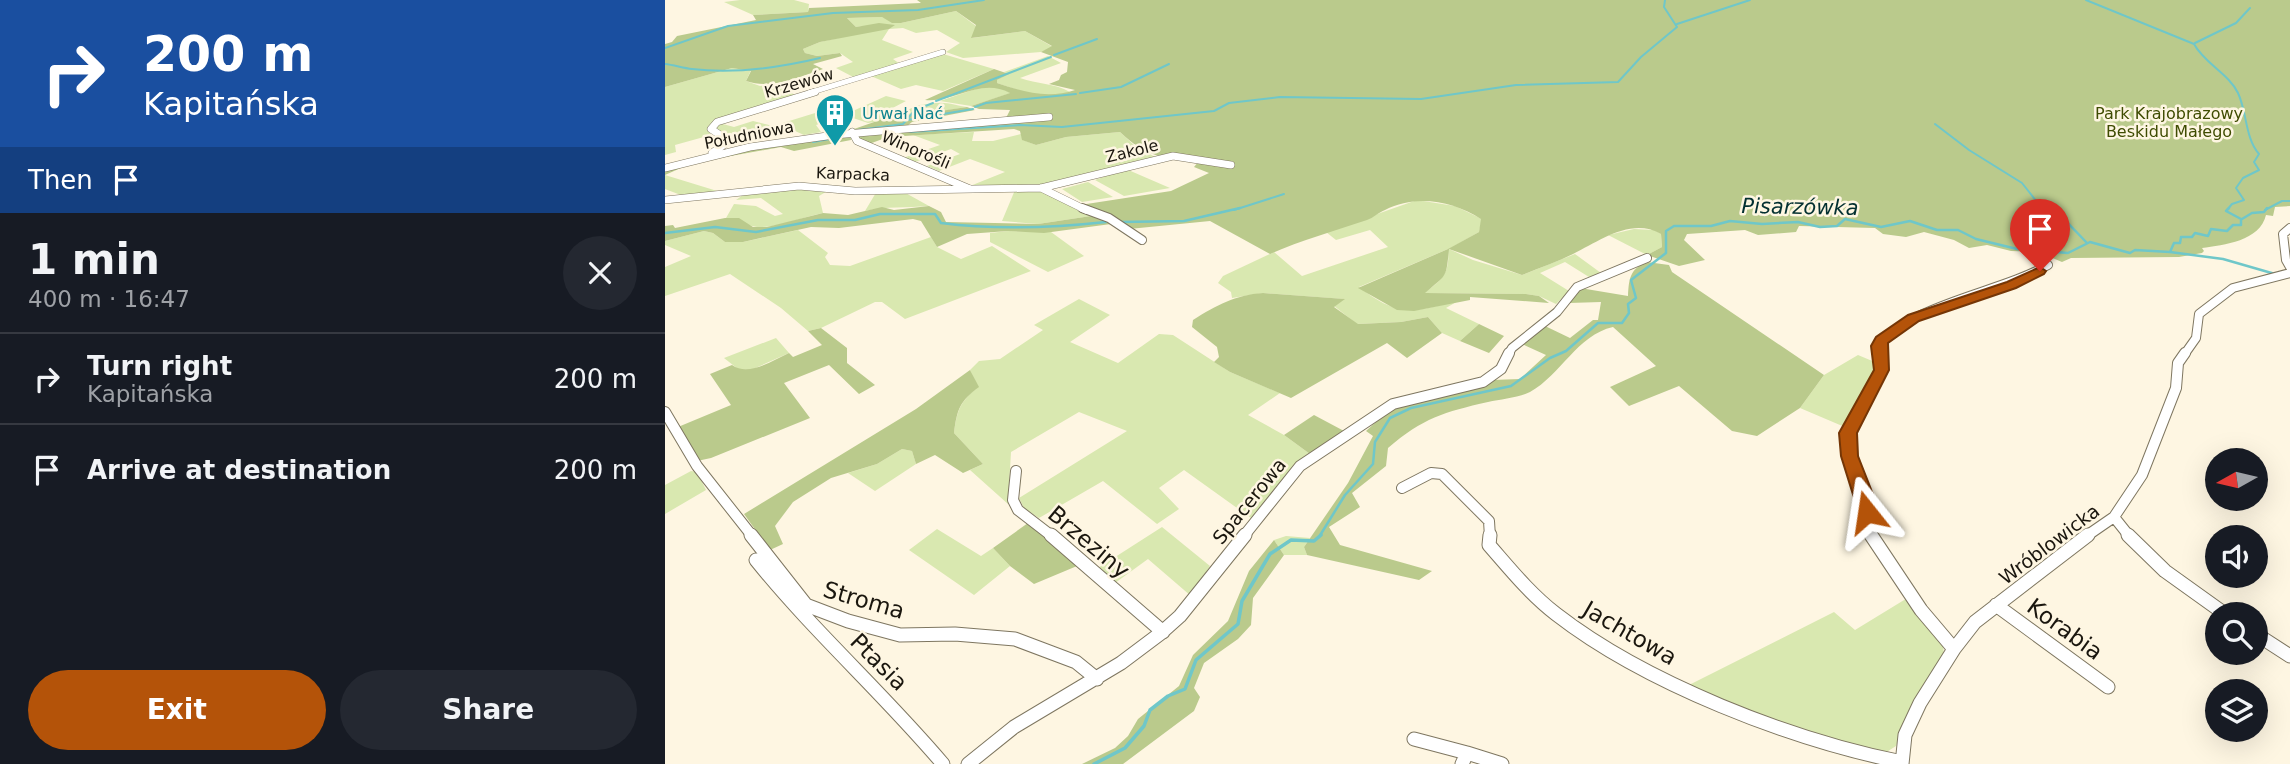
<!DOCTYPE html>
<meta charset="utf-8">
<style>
body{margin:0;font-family:"DejaVu Sans",sans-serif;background:#242831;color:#f1f3f6;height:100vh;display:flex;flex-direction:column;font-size:26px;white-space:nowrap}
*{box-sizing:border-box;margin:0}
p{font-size:23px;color:#9ea1a6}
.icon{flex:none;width:38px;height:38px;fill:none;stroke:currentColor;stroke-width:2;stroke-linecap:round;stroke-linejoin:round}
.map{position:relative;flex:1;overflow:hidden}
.drawer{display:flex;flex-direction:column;background:#171b24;width:665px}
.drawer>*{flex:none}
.banner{background:#1a4fa0;color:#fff;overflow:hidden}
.needle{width:46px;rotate:262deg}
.tools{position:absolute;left:1540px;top:448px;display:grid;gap:14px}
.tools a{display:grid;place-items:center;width:63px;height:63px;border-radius:50%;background:#171b24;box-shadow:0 7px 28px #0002;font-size:35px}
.pin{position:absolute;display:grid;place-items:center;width:60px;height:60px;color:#fff;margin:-72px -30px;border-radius:50% 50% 50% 0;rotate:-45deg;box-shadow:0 0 7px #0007}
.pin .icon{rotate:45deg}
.me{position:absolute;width:77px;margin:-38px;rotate:345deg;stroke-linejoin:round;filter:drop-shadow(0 0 5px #0008)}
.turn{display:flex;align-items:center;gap:24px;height:147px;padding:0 28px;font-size:32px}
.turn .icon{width:91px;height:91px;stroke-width:2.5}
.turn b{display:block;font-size:49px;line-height:60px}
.then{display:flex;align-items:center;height:66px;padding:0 28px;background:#0003;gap:14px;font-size:26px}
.round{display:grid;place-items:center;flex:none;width:74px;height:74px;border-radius:37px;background:#242831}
.head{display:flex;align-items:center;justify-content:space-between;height:119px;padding:0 28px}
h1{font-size:42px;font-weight:700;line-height:52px}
.action{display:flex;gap:14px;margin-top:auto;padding:14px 28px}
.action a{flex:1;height:80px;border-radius:42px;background:#b45309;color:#fff;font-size:28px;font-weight:700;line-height:80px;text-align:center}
.action a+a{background:#242831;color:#f1f3f6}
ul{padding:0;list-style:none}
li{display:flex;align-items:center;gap:21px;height:91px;padding:0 28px;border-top:2px solid #363941}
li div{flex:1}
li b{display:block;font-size:26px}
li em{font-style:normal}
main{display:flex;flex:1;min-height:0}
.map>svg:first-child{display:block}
.green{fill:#d9e8b0}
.forest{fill:#baca8c}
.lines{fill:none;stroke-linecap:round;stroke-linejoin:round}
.stream-far2{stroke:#6fc7c9;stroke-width:2}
.stream-far1{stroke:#6fc7c9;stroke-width:2.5}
.stream{stroke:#6fc7c9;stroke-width:3.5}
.minor-far4-casing{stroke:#7e7660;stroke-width:6}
.minor-far3-casing{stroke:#7e7660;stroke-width:8}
.minor-far2-casing{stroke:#7e7660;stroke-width:10}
.minor-far1-casing{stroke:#7e7660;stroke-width:12}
.minor-casing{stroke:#7e7660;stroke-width:15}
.minor-far4{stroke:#fff;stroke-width:5}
.minor-far3{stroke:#fff;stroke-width:7}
.minor-far2{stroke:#fff;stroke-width:8}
.minor-far1{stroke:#fff;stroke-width:10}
.minor{stroke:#fff;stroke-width:13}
.route{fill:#b45309;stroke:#753606;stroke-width:2}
.labels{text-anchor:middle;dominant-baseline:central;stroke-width:5;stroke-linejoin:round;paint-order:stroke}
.far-street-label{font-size:16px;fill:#1a160e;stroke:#fef6e2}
.far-culture-label{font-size:16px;fill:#0d838f;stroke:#fef6e2;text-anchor:start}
.far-park-label{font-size:16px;fill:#3f4c02;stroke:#fef6e2}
.street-label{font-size:19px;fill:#1a160e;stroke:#fef6e2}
.water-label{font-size:21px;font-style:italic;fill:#033031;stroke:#fef6e2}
.near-street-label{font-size:23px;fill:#1a160e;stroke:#fef6e2}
</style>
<main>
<section class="drawer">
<div class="banner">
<div class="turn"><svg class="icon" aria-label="right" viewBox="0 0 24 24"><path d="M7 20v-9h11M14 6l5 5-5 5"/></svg><div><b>200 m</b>Kapitańska</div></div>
<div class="then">Then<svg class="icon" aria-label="arrive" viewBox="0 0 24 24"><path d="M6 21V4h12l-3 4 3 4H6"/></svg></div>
</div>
<div class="head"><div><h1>1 min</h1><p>400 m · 16:47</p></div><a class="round"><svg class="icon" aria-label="close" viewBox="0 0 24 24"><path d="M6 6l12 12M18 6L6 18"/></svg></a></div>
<ul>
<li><svg class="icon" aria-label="right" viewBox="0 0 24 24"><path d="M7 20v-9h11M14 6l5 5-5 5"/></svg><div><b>Turn right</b><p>Kapitańska</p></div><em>200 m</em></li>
<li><svg class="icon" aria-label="arrive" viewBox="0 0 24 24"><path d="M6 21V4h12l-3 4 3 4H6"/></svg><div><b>Arrive at destination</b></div><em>200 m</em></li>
</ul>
<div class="action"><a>Exit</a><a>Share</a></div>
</section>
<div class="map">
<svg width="1625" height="764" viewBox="0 0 1625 764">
<rect width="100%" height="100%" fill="#fef6e2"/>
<path class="green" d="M 75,0 L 129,0 L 144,4 L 143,12 L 88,15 L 59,2 Z
M 291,11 L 311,26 L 307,38 L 360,31 L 388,47 L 376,52 L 298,58 L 281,52 L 295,43 L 272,30 L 251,33 L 238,28 L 224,29 L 217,40 L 248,52 L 228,59 L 235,64 L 192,79 L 171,68 L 188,62 L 175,53 L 152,56 L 140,53 L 138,49 L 155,42 L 205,31 L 199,26 L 191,27 L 182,18 L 217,17 L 236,23 Z
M 278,54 L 329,69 L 278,91 L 251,85 L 236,89 L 206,76 Z
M 383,56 L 396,63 L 355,78 C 372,84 389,83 405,92 C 381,100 354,91 332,83 L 332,80 L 343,74 L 339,72 Z
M 67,68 L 86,70 L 81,81 L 95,86 L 109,84 L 134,97 L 47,124 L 42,129 L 46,135 L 10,145 L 11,152 L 0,155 L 0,87 Z
M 320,86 L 331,86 L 346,93 L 306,106 L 275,101 Z
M 221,96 L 241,101 L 220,112 C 238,120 237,111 251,106 C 254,105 269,103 273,103 C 282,102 293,106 302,107 L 203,123 L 179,115 L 151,125 L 156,132 L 139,135 L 119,126 C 98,133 71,138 50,132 L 49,127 L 54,123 L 69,127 L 88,121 L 108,126 L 163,109 L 179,115 Z
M 309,132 L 307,141 L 328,141 L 356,134 L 358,140 L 371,145 L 401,137 L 455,132 L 469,145 L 490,157 L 378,187 L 305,186 L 340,172 L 305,159 L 274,171 L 262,166 L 295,154 L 286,149 L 250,162 L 238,158 L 275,145 L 248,135 Z
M 461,169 L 505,188 L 459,196 L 430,180 Z
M 0,175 L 62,194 L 21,197 L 0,189 Z
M 423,182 L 448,197 L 417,202 L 397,189 Z
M 123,189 L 164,190 L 154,196 L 158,213 C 136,217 114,228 92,227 C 81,226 73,218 61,218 L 69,204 L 91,206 L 110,216 L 118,214 L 96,198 L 71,200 L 78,195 Z
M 350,190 L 375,190 L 426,216 L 373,224 L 337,221 Z
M 212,191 L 237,191 L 264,206 C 242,208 221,206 200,211 Z
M 752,200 L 790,206 L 817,219 L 814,232 L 784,249 L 808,260 L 857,275 L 910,254 L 936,273 L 924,277 L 900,262 L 875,273 L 904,291 L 891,304 L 874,296 L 861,294 L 759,293 C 778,280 785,272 783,249 L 694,287 C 734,318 747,312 793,301 L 781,308 L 814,324 L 795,341 L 777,333 L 763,317 L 736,322 L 692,324 L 669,306 L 679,299 L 598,293 L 567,298 L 566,292 L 553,283 L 558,276 L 609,252 L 637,276 L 723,247 L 705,230 L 671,240 L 661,232 Z
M 969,229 L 989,230 L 996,234 L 997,247 L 982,255 L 943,235 Z
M 133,230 L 163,253 L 160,257 L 165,265 L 185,266 L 266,237 L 272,247 L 296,259 L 327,246 L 366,271 L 240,319 L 217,302 L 210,302 L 156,328 L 143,331 L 116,308 L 65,274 L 0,296 L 0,267 L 26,256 L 0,245 L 0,241 L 39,231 L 48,233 L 60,242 L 78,242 Z
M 343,231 L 386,232 L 419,256 L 383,272 L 325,242 L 325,233 Z
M 414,299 L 445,315 L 405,342 L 453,363 L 494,334 L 508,335 L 565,372 L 615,393 L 583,415 L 619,435 L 645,454 L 630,465 L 586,518 L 519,470 L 494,488 L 514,509 L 492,524 L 438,481 L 374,518 L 359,508 L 354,498 L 462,431 L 414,412 L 346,452 L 343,504 L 305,470 L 318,464 L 289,433 C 292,410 295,402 313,387 L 305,370 L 314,361 L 335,359 L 378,330 L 369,325 Z
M 111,338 L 124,353 L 86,370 L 73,369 L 59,358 Z
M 1193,355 L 1212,363 L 1213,367 L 1182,428 L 1135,408 L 1159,375 Z
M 237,449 L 247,451 L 251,464 L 210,491 L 183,473 L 212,464 Z
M 26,471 L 32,472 L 41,490 L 0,514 L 0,485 Z
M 497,527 L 545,566 L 526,596 L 483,559 L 450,583 L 433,568 Z
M 272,529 L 316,556 L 328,548 L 345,566 L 309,595 L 244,550 Z
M 621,536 L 645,538 L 639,547 L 642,555 L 619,555 L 609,540 Z
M 1244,597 L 1278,644 L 1279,656 L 1241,718 L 1231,746 L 1220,753 L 1210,754 L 1080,712 L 1024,685 L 1169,612 L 1190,630 Z"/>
<path class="forest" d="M 252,0 L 1625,0 L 1625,206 L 1610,207 L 1608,216 L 1601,215 C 1595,241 1559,245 1537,248 L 1539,251 L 1537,253 L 1514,257 L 1406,258 L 1397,262 L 1373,252 L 1346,251 L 1322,245 L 1304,248 L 1289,240 L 1259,232 L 1241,237 L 1218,234 L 1210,228 L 1134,226 L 1131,232 L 1093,235 L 1080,230 L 1022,234 L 1019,240 L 1040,260 L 1014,266 L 982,255 L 997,247 L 996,234 C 966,217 935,241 908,254 C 892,262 874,268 857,275 L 784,249 C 781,279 782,274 760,293 L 861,294 L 874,296 L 884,303 L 805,297 L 805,300 L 749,311 L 732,310 L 693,288 L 783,249 L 814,232 L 816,219 C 788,201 751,194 720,210 C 714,212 708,218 702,220 C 669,231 637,240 605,254 L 545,221 L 464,229 L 415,205 L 506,191 L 544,173 L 529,167 L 534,161 C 498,158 482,158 455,132 L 401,137 L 371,145 L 357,140 L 355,131 L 349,129 L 223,137 L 204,144 L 195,140 L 191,133 L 340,120 L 345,110 L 314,109 L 306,106 L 345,93 C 315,77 290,103 260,100 L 329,69 L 344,74 L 332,80 L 332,83 C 358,92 383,99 410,90 L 384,84 L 394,80 L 396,75 L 402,72 L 403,62 L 376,52 L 387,46 L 360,31 L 306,38 L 311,25 L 291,11 L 236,23 L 227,23 L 217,17 L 182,18 L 191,27 L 214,23 L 230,25 L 224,29 L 155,42 L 138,49 L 140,53 L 152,56 L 175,53 L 177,56 L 148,64 L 158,69 C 133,77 107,90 81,81 L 86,71 L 67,68 L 0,87 L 0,44 L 7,42 L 12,36 L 91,20 L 88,15 L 143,12 L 144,8 L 256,3 Z
M 302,107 L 310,110 L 247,122 L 242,126 L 142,137 L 189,129 L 215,120 Z
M 185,133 L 186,140 L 129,151 L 116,147 L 60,157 L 18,167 L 0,175 L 0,169 L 49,156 Z
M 264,206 L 276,212 L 281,222 L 373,224 L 426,216 L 442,219 L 446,224 L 379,233 L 343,231 L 302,234 L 272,247 L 256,221 L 248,219 L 174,228 L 146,227 L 78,242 L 60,242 L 48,233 L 39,231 L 0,241 L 0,226 L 8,225 L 10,228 L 60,218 L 74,218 L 88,227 L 102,227 L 158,213 L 183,215 L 217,207 L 229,210 Z
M 982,262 L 1004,265 L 1007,272 L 1159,375 L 1135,408 L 1092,436 L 1067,431 L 1014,386 L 964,406 L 945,387 L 991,366 L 948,327 C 912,335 896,375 865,392 C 853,398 836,399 823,402 C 779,412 758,418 723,448 L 721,466 L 687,493 L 695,507 L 664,527 L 675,545 L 767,571 L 754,580 L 642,555 L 639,547 L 683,483 L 708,436 L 701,431 L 723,411 L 827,380 L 855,379 L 881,355 L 857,344 L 880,326 L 905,338 L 928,320 L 933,320 L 936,302 L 904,303 L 915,288 L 963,296 C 964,278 965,269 982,262 Z
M 598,293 L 680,299 L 669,307 L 693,324 L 736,322 L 763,317 L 777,333 L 742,358 L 722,343 L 626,398 L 565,372 L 549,362 L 554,357 L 552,347 L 527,327 L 528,320 C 552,305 570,295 598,293 Z
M 814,324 L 839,336 L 824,353 L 795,341 Z
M 156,328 L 182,348 L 182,363 L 210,385 L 194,394 L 164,365 L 119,383 L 145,418 L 46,458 L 32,461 L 13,427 L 66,405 L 45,374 L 67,365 C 84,377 108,360 124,353 L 128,357 L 157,345 L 143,331 Z
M 305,370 L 314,387 C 295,401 292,409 289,433 L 318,464 L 298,473 L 270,455 L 251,464 L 247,451 L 237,449 L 212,464 L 166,478 L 128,502 L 110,526 L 118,544 L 105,550 L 79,514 L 251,409 Z
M 649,415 L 679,431 L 645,454 L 619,435 Z
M 363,523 L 412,566 L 369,584 L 345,566 L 328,548 Z
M 609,540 L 619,555 L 588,598 L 586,625 L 573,639 L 539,663 L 529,688 L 535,697 L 529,711 L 458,764 L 417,764 L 450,748 L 463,736 L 473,719 L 514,686 L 528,655 L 563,621 L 584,571 Z"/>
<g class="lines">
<path class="stream-far2" d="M 1421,0 L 1529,44 C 1539,63 1564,74 1573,93 C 1582,112 1580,138 1594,154 L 1589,162 L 1594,170 L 1578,178 L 1571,188 L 1579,200 L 1567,204 L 1562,210
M 1012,24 L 1085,0
M 1530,43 L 1571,23 L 1585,8
M 0,48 L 63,26 L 168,13 L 253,10 L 319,0
M 389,55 L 432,39
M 0,64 C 9,65 18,68 27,69 C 70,74 113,68 155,58
M 415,93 L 456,87 L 504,64
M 271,101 L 386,57
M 310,107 L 321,103 L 411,94
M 242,120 L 308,109
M 1270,124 L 1304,150 L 1357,183 L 1372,202 L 1384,210
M 193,130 L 238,124 L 250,110 L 268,103
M 245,132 L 355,125 L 397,127 L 549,111 L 564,103 L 615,97 L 756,99 L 851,85 L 953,82 L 976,57 L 1012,27 L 999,7 L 1000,0
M 148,142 L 176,137
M 569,210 L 619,194
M 1600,210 L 1617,201 L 1625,201"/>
<path class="stream-far1" d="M 1381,208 L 1400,220 L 1422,243
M 1577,219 L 1587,213 L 1599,212 L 1602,208
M 455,222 L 519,221 L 575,208
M 0,233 L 50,227 L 91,232 L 153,220 L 190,220 L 215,214 L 270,214 L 276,223 C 331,230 386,228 441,222
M 1505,252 L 1558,259 L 1610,274
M 654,537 L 680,495 L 708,464 L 710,442 L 725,418 L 746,408 L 846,386 L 885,358 L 901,351 L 933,323 L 957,323 L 964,313 L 963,304 L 971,298 L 966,280 L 1001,253 L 1001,231 L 1009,226 L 1046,226 L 1065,221 L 1097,224 L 1133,222 L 1155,227 L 1172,226 L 1180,219 L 1216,227 L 1245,221 L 1272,230 L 1293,230 L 1311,239 L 1352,249 L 1403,253 L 1425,242 L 1465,253 L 1470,250 L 1505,252 L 1509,243 L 1515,243 L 1516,237 L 1527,237 L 1530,233 L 1543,236 L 1546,229 L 1562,231 L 1568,225 L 1576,225 L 1576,219 L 1561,211 L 1564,208"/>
<path class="stream" d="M 429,764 L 460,748 L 479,726 L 485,710 L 503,696 L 520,689 L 531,660 L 573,624 L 577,601 L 605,554 L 626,540 L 649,541 L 656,535"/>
<g class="minor-far4-casing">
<path id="minor-far4" d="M 144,93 L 278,52"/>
</g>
<g class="minor-far3-casing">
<path id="minor-far3" d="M 187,132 L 192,141 L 305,189
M 47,153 L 60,144 L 61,139 L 46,129 L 52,122 L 150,92
M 0,168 L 85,147 L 169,135 L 384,117
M 376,188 L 421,210
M 0,200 L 134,186 L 190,191 L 376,188 L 508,156 L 566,165"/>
</g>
<g class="minor-far2-casing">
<path id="minor-far2" d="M 417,208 L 444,218 L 477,240
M 1625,228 L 1618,234 L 1621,260 L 1625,267
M 843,355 L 847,348 L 892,312 L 912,287 L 982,258
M 1215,355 L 1214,346 C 1248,303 1334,293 1383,265
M 1519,355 L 1531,338 L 1534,314 L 1568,288 L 1625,273"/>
</g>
<g class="minor-far1-casing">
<path id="minor-far1" d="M 0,412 L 32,466 L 88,537
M 351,471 L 348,500 L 353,510 L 388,537
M 737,488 L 766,473 L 777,474 L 824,521 L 825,537
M 1449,517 L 1465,537
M 578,537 L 635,466 L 728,404 L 818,382 L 836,369 L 844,353
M 1207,537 L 1203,528 L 1200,497 L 1185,456 L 1183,433 L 1217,370 L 1215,353
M 1420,537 L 1449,517 L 1477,475 L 1511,388 L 1513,363 L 1520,353"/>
</g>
<g class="minor-casing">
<path id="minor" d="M 86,535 L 141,605 L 183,621 L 235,635 L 290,634 L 350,639 L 411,662 L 432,679
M 386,535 L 498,632
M 825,535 L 824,545 C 845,569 865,594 891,614 C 980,683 1126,740 1237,762
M 1206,535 L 1256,610 L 1289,649
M 1463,535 L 1500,571 L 1560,614
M 91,560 C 149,632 218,693 278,764
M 1331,605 L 1443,687
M 1591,634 L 1625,656
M 749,739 L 802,753
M 303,764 L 349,727 L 456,663 L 496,633 L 515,616 L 580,535
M 797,764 L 802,753 L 837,764
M 1237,764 L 1240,735 L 1255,703 L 1289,649 L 1310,622 L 1423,535"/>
</g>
<use href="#minor-far4" class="minor-far4"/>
<use href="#minor-far3" class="minor-far3"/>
<use href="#minor-far2" class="minor-far2"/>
<use href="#minor-far1" class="minor-far1"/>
<use href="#minor" class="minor"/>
</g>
<path class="route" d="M 1375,267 L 1381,271 L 1379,274 L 1351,288 L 1254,321 L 1223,343 L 1224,370 L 1192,433 L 1193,456 L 1209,497 L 1211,512 L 1208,517 L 1195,517 L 1176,456 L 1174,433 L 1209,370 L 1206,346 L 1211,337 L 1243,315 L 1342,282 Z"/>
<defs>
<g id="building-pin" transform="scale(2.0125)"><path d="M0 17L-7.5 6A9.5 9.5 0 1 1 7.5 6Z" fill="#0f9aa8" stroke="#fef6e2"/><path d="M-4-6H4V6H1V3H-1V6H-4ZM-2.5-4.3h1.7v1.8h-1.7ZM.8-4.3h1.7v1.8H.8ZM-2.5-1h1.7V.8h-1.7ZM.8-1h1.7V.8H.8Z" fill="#fff"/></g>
</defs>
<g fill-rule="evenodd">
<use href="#building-pin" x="170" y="113"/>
</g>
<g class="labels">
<g class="far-street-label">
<text transform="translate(134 83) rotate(-16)">Krzewów</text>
<text transform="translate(84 135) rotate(-11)">Południowa</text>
<text transform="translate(251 150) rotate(23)">Winorośli</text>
<text transform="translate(467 151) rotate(-14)">Zakole</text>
<text transform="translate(188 174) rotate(2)">Karpacka</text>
</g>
<g class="far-culture-label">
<text x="197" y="113">Urwał Nać</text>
</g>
<g class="far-park-label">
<text x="1504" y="113">Park Krajobrazowy<tspan x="1504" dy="18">Beskidu Małego</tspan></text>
</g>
<g class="street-label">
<text transform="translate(584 501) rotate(-51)">Spacerowa</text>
<text transform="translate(1384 544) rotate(-37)">Wróblowicka</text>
</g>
<g class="water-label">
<text transform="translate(1135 207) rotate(1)">Pisarzówka</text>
</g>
<g class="near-street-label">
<text transform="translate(424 542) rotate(40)">Brzeziny</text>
<text transform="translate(199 600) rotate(16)">Stroma</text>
<text transform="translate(1400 629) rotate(36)">Korabia</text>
<text transform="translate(965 633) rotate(30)">Jachtowa</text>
<text transform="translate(214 662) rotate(45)">Ptasia</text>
</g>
</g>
</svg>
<div class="tools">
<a><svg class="needle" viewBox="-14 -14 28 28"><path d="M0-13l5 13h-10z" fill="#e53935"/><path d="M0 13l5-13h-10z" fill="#9ea1a6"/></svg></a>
<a><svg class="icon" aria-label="sound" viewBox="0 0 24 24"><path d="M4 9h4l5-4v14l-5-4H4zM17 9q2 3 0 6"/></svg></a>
<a><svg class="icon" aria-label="search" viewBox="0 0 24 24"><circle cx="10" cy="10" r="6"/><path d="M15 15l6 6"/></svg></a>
<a><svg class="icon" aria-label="layers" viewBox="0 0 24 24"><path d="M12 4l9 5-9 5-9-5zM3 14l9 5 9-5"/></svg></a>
</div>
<div class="pin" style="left:1375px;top:271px;background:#d93025"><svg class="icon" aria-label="arrive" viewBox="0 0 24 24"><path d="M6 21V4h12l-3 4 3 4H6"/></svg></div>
<svg class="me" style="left:1202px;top:512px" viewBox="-20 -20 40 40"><path d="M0-17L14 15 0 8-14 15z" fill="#b45309" stroke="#fff" stroke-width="4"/></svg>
</div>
</main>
